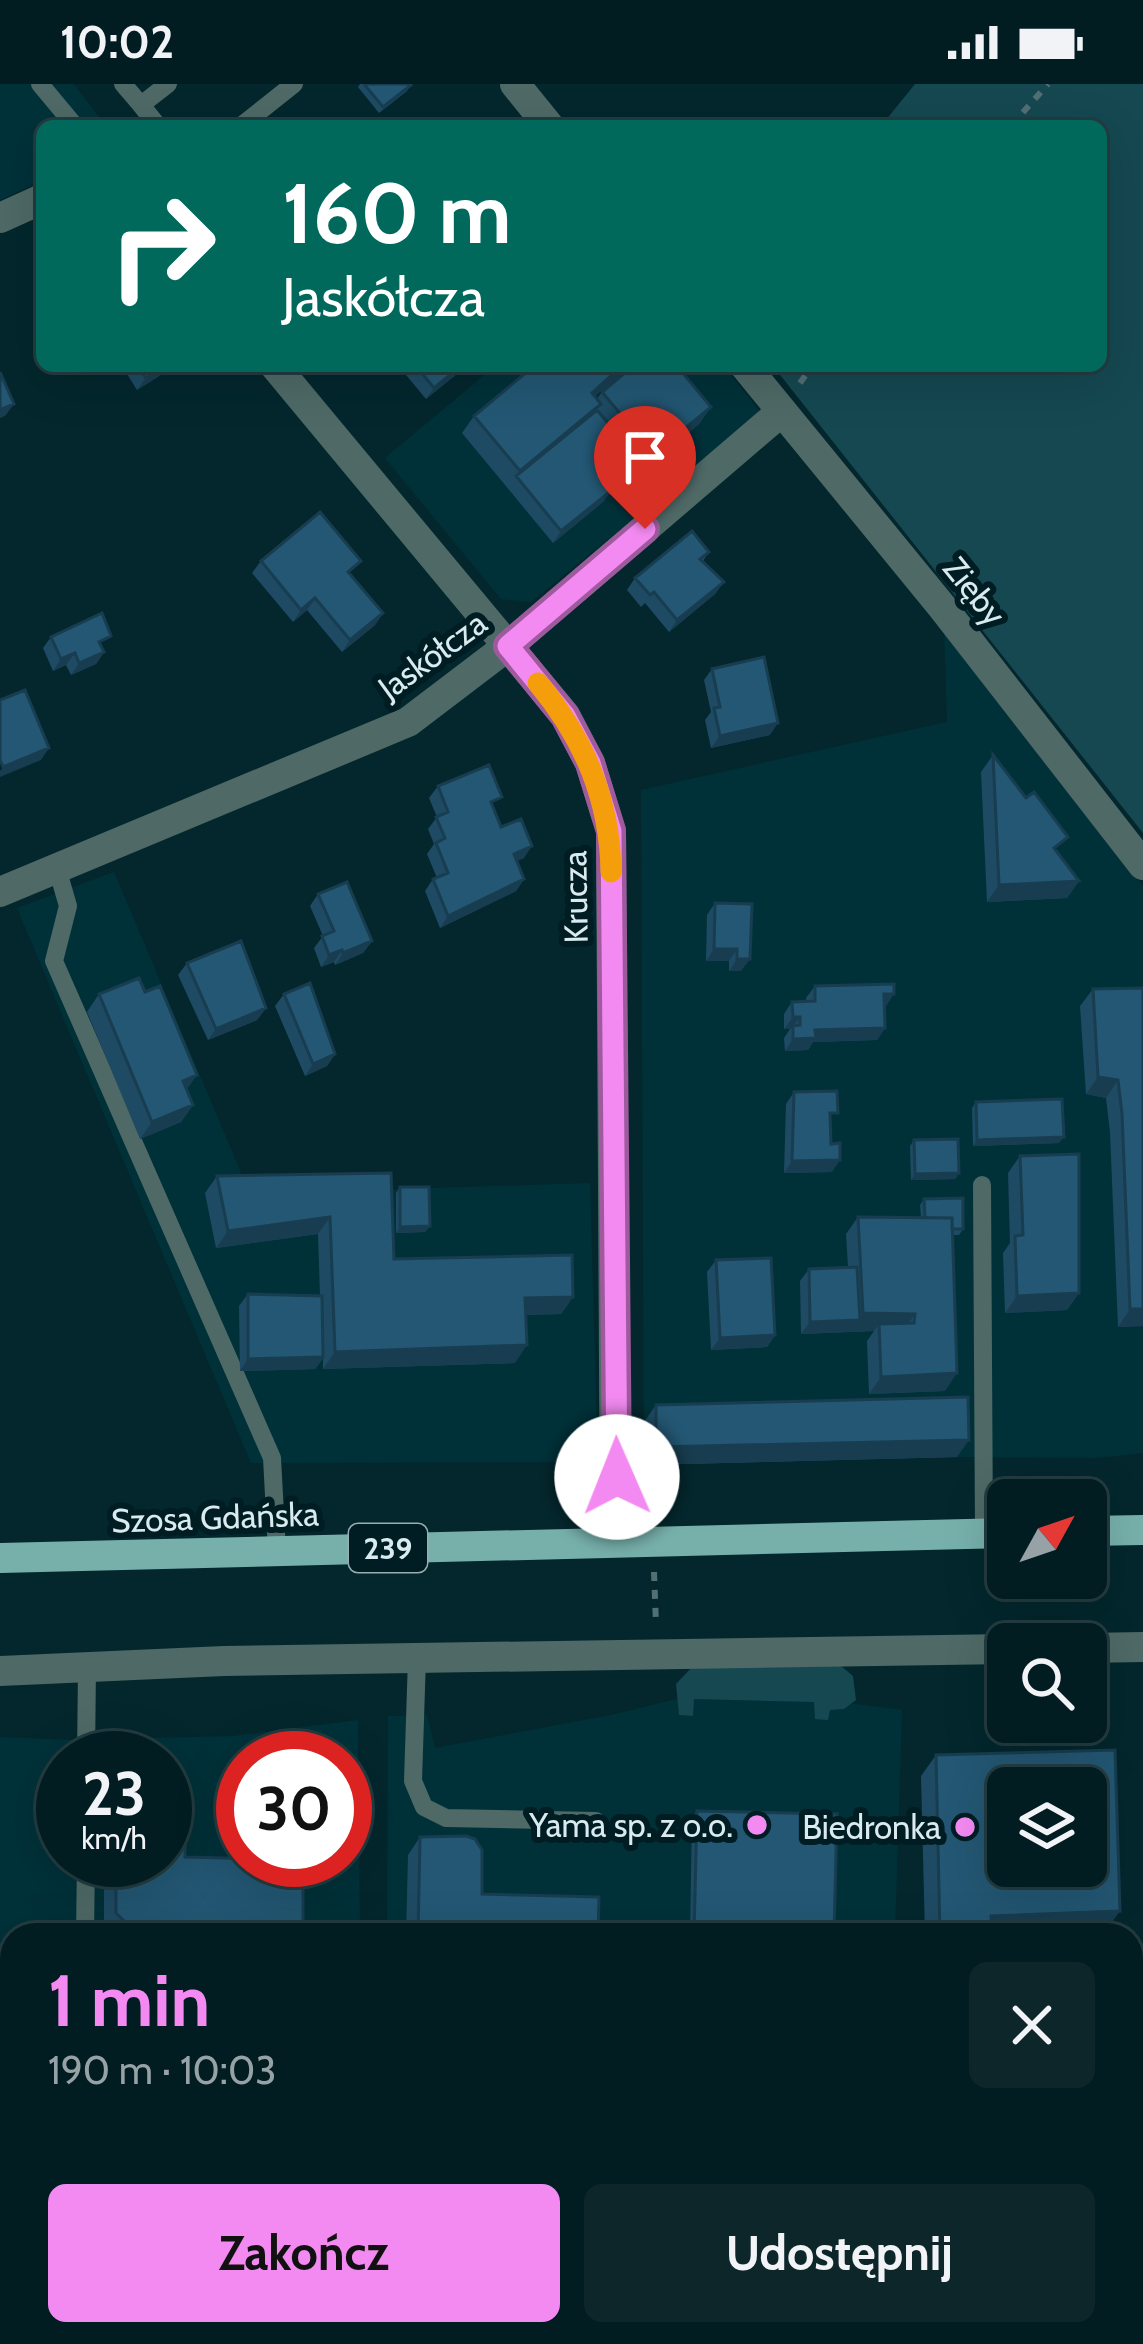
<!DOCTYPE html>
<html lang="pl">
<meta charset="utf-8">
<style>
body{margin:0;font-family:Cabin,sans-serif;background:#0c262a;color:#f1f3f6;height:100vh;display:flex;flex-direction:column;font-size:45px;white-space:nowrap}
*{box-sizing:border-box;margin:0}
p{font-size:39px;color:#96a2a5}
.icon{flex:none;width:66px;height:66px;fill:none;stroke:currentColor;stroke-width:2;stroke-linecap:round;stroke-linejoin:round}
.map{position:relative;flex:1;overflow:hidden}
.sheet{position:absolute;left:0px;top:1839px;width:1143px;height:423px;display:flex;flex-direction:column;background:#021d22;border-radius:36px 36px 0 0;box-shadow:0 12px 48px #0002,0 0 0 3px #233b40}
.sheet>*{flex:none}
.hud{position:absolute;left:36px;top:36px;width:1071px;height:252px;border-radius:18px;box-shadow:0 12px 48px #0002,0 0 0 3px #233b40;background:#00695c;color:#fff;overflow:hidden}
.needle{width:78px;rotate:50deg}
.buttons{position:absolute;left:987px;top:1395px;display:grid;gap:24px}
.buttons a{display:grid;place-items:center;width:120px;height:120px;border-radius:18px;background:#021d22;box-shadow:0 12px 48px #0002,0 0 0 3px #233b40;font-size:60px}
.speed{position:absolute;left:36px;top:1647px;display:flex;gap:24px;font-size:60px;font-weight:700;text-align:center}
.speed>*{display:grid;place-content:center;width:156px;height:156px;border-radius:50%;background:#021d22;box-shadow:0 12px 48px #0002,0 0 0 3px #233b40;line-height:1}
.speed small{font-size:30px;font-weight:400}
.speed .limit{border:18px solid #d22;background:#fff;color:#111}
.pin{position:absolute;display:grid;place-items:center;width:102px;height:102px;color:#fff;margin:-123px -51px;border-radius:50% 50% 50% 0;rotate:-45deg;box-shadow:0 0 12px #0007}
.pin .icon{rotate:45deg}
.me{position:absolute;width:132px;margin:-66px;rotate:359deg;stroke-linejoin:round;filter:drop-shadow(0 0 9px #0008)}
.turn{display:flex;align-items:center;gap:42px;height:252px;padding:0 48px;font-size:54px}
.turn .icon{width:156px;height:156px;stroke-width:2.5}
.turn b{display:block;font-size:84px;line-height:102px}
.round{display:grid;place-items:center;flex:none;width:126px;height:126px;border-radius:18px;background:#0c262a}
.head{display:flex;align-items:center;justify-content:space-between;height:204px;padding:0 48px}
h1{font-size:72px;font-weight:700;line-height:90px;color:#f38af1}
.action{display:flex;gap:24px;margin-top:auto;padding:24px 48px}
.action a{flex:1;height:138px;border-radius:18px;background:#f38af1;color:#111;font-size:48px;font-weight:700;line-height:138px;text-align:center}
.action a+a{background:#0c262a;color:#f1f3f6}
.status{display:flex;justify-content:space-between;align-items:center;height:84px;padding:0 60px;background:#021d22;direction:ltr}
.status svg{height:33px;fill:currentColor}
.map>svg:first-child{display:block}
.built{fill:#003139;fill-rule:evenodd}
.green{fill:#154851}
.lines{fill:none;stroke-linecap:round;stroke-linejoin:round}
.path{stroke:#526f74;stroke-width:6;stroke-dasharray:9 9;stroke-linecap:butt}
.lane{stroke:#4e6966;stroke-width:18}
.street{stroke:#4e6966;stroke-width:30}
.primary{stroke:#77b0ab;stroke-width:30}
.wall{fill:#1e4b63}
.shaded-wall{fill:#183d50}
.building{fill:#235773;stroke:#183d50;stroke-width:3;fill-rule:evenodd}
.route-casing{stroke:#9e5a9d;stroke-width:30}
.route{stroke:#f38af1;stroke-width:21}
.slow{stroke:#f59e0b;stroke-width:21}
.poi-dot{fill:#f38af1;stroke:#001d23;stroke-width:4.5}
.labels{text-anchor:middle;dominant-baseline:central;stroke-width:12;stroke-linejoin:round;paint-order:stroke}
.shield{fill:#001d23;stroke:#98adb2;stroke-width:3}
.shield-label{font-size:30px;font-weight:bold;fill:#d9ebef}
.street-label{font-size:33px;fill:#d9ebef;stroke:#001d23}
.poi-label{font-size:33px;fill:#d9ebef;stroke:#001d23;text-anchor:end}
</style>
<div class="status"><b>10:02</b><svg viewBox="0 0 49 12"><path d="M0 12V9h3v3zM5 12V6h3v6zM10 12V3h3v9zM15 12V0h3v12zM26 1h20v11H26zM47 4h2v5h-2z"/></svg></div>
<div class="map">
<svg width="1143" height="2260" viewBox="0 0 1143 2260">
<rect width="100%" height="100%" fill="#03272d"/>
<path class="built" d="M 0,0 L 74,0 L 106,42 L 42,42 L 42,97 L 0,116 Z
M 495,282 L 724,282 L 762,330 L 531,518 L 501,515 L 385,374 Z
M 944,541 L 1143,802 L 1143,1369 L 1096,1374 L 966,1373 L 644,1381 L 641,706 L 947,638 Z
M 114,788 L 250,1110 L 590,1099 L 598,1378 L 251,1379 L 17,824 Z
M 725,1603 L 902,1626 L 895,1851 L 387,1851 L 388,1632 L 427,1631 L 435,1664 L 616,1630 Z
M 358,1636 L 360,1851 L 12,1851 L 12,1868 L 0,1869 L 0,1653 L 72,1656 L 233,1652 ZM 63,1674 L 165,1674 L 165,1776 L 63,1776 ZM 243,1674 L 345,1674 L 345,1776 L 243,1776 Z"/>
<path class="green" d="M 915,0 L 1143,0 L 1143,749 L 773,282 L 1101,282 L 1101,42 L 881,42 Z
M 841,1582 L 853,1592 L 856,1616 L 844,1625 L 830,1626 L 828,1636 L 815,1635 L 814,1618 L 694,1615 L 693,1632 L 679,1631 L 676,1600 L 692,1583 Z"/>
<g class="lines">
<path class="path" d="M 1011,42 L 1048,0
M 800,299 L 812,282
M 654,1488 L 656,1540"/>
<path class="lane" d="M 40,0 L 75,42
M 123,0 L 141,21
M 158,42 L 141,21 L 168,0
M 241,42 L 294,0
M 57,784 L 68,822 L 54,877 L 272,1374 L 277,1467
M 982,1101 L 984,1450
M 417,1574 L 413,1697 L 424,1723 L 446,1734 L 596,1737
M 86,1674 L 87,1584
M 85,1851 L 86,1776
M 1131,1869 L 1143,1869
M 514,2260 L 514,2250"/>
<path class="street" d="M 515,0 L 549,42
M 0,134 L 42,115
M 275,282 L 565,631 L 590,679 L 611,747 L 615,1458
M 745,282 L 943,524 L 1143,781
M 0,808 L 408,638 L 508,562 L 782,327
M 1086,1564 L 1143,1563
M 0,1587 L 224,1577 L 1008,1565
M 0,2096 L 12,2096
M 1132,2260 L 1143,2235"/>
<path class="primary" d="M 1086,1447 L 1143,1446
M 0,1474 L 1008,1449"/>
</g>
<path class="wall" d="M 360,0 L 410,0 L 407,7 L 379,29 L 358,3 Z
M 122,282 L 175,282 L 137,306 Z
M 403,282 L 463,282 L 458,289 L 426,315 L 401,285 Z
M 534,282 L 631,282 L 595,312 L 597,315 L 602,308 L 711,323 L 699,340 L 642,388 L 626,369 L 621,376 L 601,392 L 604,417 L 553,459 L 462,349 L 474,332 Z
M 709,468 L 703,477 L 724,498 L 715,510 L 669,548 L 645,519 L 641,523 L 627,506 L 635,494 Z
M 261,477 L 351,490 L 383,529 L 375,541 L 342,568 L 307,526 L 293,538 L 252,489 Z
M 51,553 L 102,565 L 104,568 L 96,580 L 71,591 L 66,581 L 53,587 L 43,564 Z
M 712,585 L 770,651 L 711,664 L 705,636 L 711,628 L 704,596 Z
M 993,671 L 1057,769 L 1079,797 L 1067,814 L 987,818 L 981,688 Z
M 438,702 L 493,725 L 501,743 L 524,774 L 517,777 L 524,795 L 516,807 L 440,844 L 425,807 L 433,795 L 437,794 L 427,770 L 434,760 L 428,745 L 437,733 L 429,714 Z
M 318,810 L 372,857 L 363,869 L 335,881 L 334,878 L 321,883 L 314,864 L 323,852 L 310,822 Z
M 715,819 L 752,820 L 741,887 L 729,887 L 729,877 L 706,877 L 707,831 Z
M 187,879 L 266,924 L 257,936 L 208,956 L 178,891 Z
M 815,902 L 894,910 L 884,922 L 885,944 L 877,956 L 813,958 L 808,966 L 785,967 L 784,954 L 790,945 L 784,945 L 784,930 L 792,918 L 806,917 L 806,914 Z
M 1143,904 L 1143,1242 L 1118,1243 L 1110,1048 L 1106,1014 L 1086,1010 L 1080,922 L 1093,905 Z
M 99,910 L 187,1006 L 193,1021 L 181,1038 L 140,1055 L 87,928 Z
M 284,910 L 335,970 L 327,982 L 305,992 L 275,922 Z
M 794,1008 L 830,1039 L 832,1088 L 784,1089 L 786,1020 Z
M 976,1018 L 1059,1059 L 973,1062 L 972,1024 Z
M 914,1056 L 959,1089 L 955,1095 L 911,1096 L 910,1062 Z
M 1020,1072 L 1079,1209 L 1067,1226 L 1005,1229 L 1003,1169 L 1010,1159 L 1008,1089 Z
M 391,1089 L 394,1175 L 573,1213 L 561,1230 L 526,1231 L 515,1279 L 323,1285 L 323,1274 L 315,1285 L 240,1287 L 239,1222 L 248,1210 L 320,1212 L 318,1150 L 216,1164 L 205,1109 L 217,1092 Z
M 400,1103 L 430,1142 L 425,1148 L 396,1149 L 396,1109 Z
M 924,1115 L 963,1145 L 959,1151 L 953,1151 L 945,1307 L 869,1310 L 867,1257 L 874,1247 L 801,1250 L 800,1197 L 809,1185 L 848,1183 L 846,1150 L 858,1133 L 921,1133 L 920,1121 Z
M 716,1176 L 775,1251 L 767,1263 L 711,1266 L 707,1188 Z
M 656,1321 L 957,1373 L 644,1381 L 644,1338 Z
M 936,1671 L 1104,1849 L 925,1851 L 921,1692 Z
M 697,1727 L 834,1851 L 690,1851 L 692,1733 Z
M 420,1753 L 482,1810 L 598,1851 L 406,1851 L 408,1771 Z
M 185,1773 L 303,1851 L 109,1851 L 104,1846 L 104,1776 L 165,1776 Z
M 74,2250 L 105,2250 L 105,2260 L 74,2260 Z
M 380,2250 L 493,2250 L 493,2260 L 380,2260 Z"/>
<path class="shaded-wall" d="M 164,282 L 175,282 L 137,306 L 146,294 Z
M 461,282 L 463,282 L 458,289 L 426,315 L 434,304 Z
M 625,282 L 631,282 L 602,306 L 610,294 Z
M 614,289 L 602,306 L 580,326 L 592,309 Z
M 14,320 L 5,332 L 0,334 L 0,326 Z
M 711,323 L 699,340 L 642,388 L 654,370 Z
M 629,364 L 621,376 L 590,401 L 598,389 Z
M 612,406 L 604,417 L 553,459 L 561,447 Z
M 724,498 L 715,510 L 669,548 L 677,536 Z
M 315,514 L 307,526 L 293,538 L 301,526 Z
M 383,529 L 375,541 L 342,568 L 350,556 Z
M 104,568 L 96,580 L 71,591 L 79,579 Z
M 75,569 L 66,581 L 53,587 L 61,575 Z
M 778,639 L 770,651 L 711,664 L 720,652 Z
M 49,664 L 41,676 L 0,693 L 0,687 L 3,683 Z
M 532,762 L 524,774 L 505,782 L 514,770 Z
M 524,795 L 516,807 L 440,844 L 448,832 Z
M 1079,797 L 1067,814 L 987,818 L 999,801 Z
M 372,857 L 363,869 L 335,881 L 343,869 Z
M 714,865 L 737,865 L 729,877 L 706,877 Z
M 342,866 L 334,878 L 321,883 L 329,871 Z
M 737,875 L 750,875 L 741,887 L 729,887 Z
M 884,910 L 894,910 L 886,922 L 876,922 Z
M 266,924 L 257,936 L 208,956 L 216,945 Z
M 793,933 L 800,933 L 791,945 L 784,945 Z
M 885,944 L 877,956 L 813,958 L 808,966 L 785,967 L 793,955 L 815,946 Z
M 335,970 L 327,982 L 305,992 L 313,980 Z
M 197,991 L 185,1008 L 183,997 Z
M 1098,993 L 1118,996 L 1106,1014 L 1086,1010 Z
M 193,1021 L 181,1038 L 140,1055 L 152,1038 Z
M 1064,1053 L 1059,1059 L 973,1062 L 977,1056 Z
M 840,1076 L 832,1088 L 784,1089 L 792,1077 Z
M 959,1089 L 955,1095 L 911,1096 L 915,1090 Z
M 330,1133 L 318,1150 L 216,1164 L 228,1147 Z
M 430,1142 L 425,1148 L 396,1149 L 400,1143 Z
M 1079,1209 L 1067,1226 L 1005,1229 L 1017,1212 Z
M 573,1213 L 561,1230 L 513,1231 L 525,1214 Z
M 1130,1225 L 1143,1225 L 1143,1242 L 1118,1243 Z
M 863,1229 L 915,1230 L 903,1247 L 879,1240 L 874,1247 L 801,1250 L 810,1238 L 858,1236 Z
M 775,1251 L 767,1263 L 711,1266 L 720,1254 Z
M 527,1261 L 515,1279 L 323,1285 L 335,1268 Z
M 323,1273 L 315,1285 L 240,1287 L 248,1275 Z
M 957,1289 L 945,1307 L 869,1310 L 881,1293 Z
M 969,1356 L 957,1373 L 644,1381 L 656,1363 Z
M 1120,1827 L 1104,1849 L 978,1851 L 991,1832 Z
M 127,1840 L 209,1841 L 202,1851 L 119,1851 Z
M 0,2018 L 12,2018 L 12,2030 L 0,2030 Z
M 696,2250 L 710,2250 L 704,2259 L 691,2256 Z"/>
<path class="building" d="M 364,0 L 410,0 L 411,1 L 383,23 Z
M 138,282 L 164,282 L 146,294 Z
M 416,282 L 461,282 L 434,304 Z
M 534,282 L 608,282 L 614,289 L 592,309 L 601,320 L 520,387 L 474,332 Z
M 608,282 L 625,282 L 610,294 L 614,289 Z
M 633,282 L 677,282 L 711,323 L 654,370 L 602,308 Z
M 0,288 L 14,320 L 0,326 Z
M 597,326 L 629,364 L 598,389 L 612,406 L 561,447 L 516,392 Z
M 320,428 L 361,477 L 348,488 L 383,529 L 350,556 L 315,514 L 301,526 L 261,477 Z
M 692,447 L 709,468 L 700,475 L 724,498 L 677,536 L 654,508 L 650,511 L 635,494 Z
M 102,529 L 111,552 L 99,558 L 104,568 L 79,579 L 75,569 L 61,575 L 51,553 Z
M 764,573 L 778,639 L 720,652 L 714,624 L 720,623 L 712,585 Z
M 25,606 L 49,664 L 3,683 L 0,676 L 0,616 Z
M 993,671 L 1026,714 L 1034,708 L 1068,753 L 1054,764 L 1079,797 L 999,801 Z
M 489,681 L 502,713 L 491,718 L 501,743 L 521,735 L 532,762 L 514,770 L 524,795 L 448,832 L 433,795 L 448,789 L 436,759 L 445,754 L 436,733 L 448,728 L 438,702 Z
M 347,798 L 372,857 L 343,869 L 342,866 L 329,871 L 322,852 L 334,847 L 318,810 Z
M 715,819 L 752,820 L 750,875 L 737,875 L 737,865 L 714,865 Z
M 241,857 L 266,924 L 216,945 L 187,879 Z
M 139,894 L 145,908 L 160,902 L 197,991 L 183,997 L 193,1021 L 152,1038 L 99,910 Z
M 310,899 L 335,970 L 313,980 L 284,910 Z
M 894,900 L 894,910 L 884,910 L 885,944 L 815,946 L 816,954 L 793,955 L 793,942 L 800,941 L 800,933 L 793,933 L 792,918 L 815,917 L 815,902 Z
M 1143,904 L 1143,1225 L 1130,1225 L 1122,1030 L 1118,996 L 1098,993 L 1093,905 Z
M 837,1007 L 838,1029 L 830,1029 L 831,1060 L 840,1059 L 840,1076 L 792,1077 L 794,1008 Z
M 1062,1015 L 1064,1053 L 977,1056 L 976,1018 Z
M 958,1055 L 959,1089 L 915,1090 L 914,1056 Z
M 1079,1070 L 1079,1209 L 1017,1212 L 1015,1152 L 1023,1151 L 1020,1072 Z
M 391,1089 L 394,1175 L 572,1171 L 573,1213 L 525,1214 L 527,1261 L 335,1268 L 330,1133 L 228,1147 L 217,1092 Z
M 400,1103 L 429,1103 L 430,1142 L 400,1143 Z
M 963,1114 L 963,1145 L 952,1145 L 952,1134 L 925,1134 L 924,1115 Z
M 858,1133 L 952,1134 L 957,1289 L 881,1293 L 879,1240 L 914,1239 L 915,1230 L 863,1229 Z
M 771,1174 L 775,1251 L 720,1254 L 716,1176 Z
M 857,1183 L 860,1236 L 810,1238 L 809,1185 Z
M 248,1210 L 322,1212 L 323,1273 L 248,1275 Z
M 968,1313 L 969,1356 L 656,1363 L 656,1321 Z
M 1115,1666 L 1120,1827 L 991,1832 L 992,1851 L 940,1851 L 936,1671 ZM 1008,1704 L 1086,1704 L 1086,1782 L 1008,1782 Z
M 165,1713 L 186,1713 L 185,1773 L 303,1776 L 303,1851 L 209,1851 L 209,1841 L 127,1840 L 116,1829 L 116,1776 L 165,1776 Z
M 697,1727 L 837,1730 L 834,1851 L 694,1851 Z
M 466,1752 L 475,1755 L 482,1766 L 482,1810 L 599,1813 L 598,1851 L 418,1851 L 420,1753 Z
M 0,1969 L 12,1969 L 12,2018 L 0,2018 Z
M 83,2250 L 105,2250 L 105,2260 L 83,2260 Z
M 396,2250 L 493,2250 L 493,2260 L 396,2260 Z
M 712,2250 L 741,2250 L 739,2260 L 709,2260 Z
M 1046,2251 L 1072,2260 L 1043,2260 Z"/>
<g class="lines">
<g class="route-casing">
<path id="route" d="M 617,1393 L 611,747 L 590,679 L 565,632 L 508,562 L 645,445"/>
</g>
<use href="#route" class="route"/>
<path class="slow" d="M 538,599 C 584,655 610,715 611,788"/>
</g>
<g class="poi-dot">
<circle cx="757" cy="1741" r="12"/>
<circle cx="965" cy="1743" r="12"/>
</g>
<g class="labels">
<rect class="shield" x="349" y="1440" width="78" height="48" rx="9"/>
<g class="shield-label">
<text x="388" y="1464">239</text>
</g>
<g class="street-label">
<text transform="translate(975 507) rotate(51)">Zięby</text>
<text transform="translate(432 571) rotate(-36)">Jaskółcza</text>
<text transform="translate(575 813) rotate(-91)">Krucza</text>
<text transform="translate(215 1433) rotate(-2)">Szosa Gdańska</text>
</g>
<g class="poi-label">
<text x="733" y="1741">Yama sp. z o.o.</text>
<text x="941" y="1743">Biedronka</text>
</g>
</g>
</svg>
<div class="buttons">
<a><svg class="needle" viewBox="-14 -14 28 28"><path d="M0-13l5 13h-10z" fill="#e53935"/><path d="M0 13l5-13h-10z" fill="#96a2a5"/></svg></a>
<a><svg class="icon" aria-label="search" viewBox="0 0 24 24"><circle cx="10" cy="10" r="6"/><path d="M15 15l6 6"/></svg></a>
<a><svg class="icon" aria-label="layers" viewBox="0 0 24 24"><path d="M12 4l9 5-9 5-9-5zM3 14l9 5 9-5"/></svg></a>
</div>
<div class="speed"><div>23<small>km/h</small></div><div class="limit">30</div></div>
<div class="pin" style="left:645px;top:445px;background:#d93025"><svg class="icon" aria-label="arrive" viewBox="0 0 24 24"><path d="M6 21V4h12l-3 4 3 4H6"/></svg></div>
<svg class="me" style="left:617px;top:1393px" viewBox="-20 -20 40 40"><circle r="19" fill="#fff"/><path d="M0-13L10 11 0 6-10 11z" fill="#f38af1"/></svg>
<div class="hud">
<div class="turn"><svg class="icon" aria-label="right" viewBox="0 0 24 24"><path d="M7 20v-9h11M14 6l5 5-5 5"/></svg><div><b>160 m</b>Jaskółcza</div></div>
</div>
<section class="sheet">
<div class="head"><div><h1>1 min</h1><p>190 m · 10:03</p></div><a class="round"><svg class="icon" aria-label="close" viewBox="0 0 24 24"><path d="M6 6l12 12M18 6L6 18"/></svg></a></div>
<div class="action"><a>Zakończ</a><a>Udostępnij</a></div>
</section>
</div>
